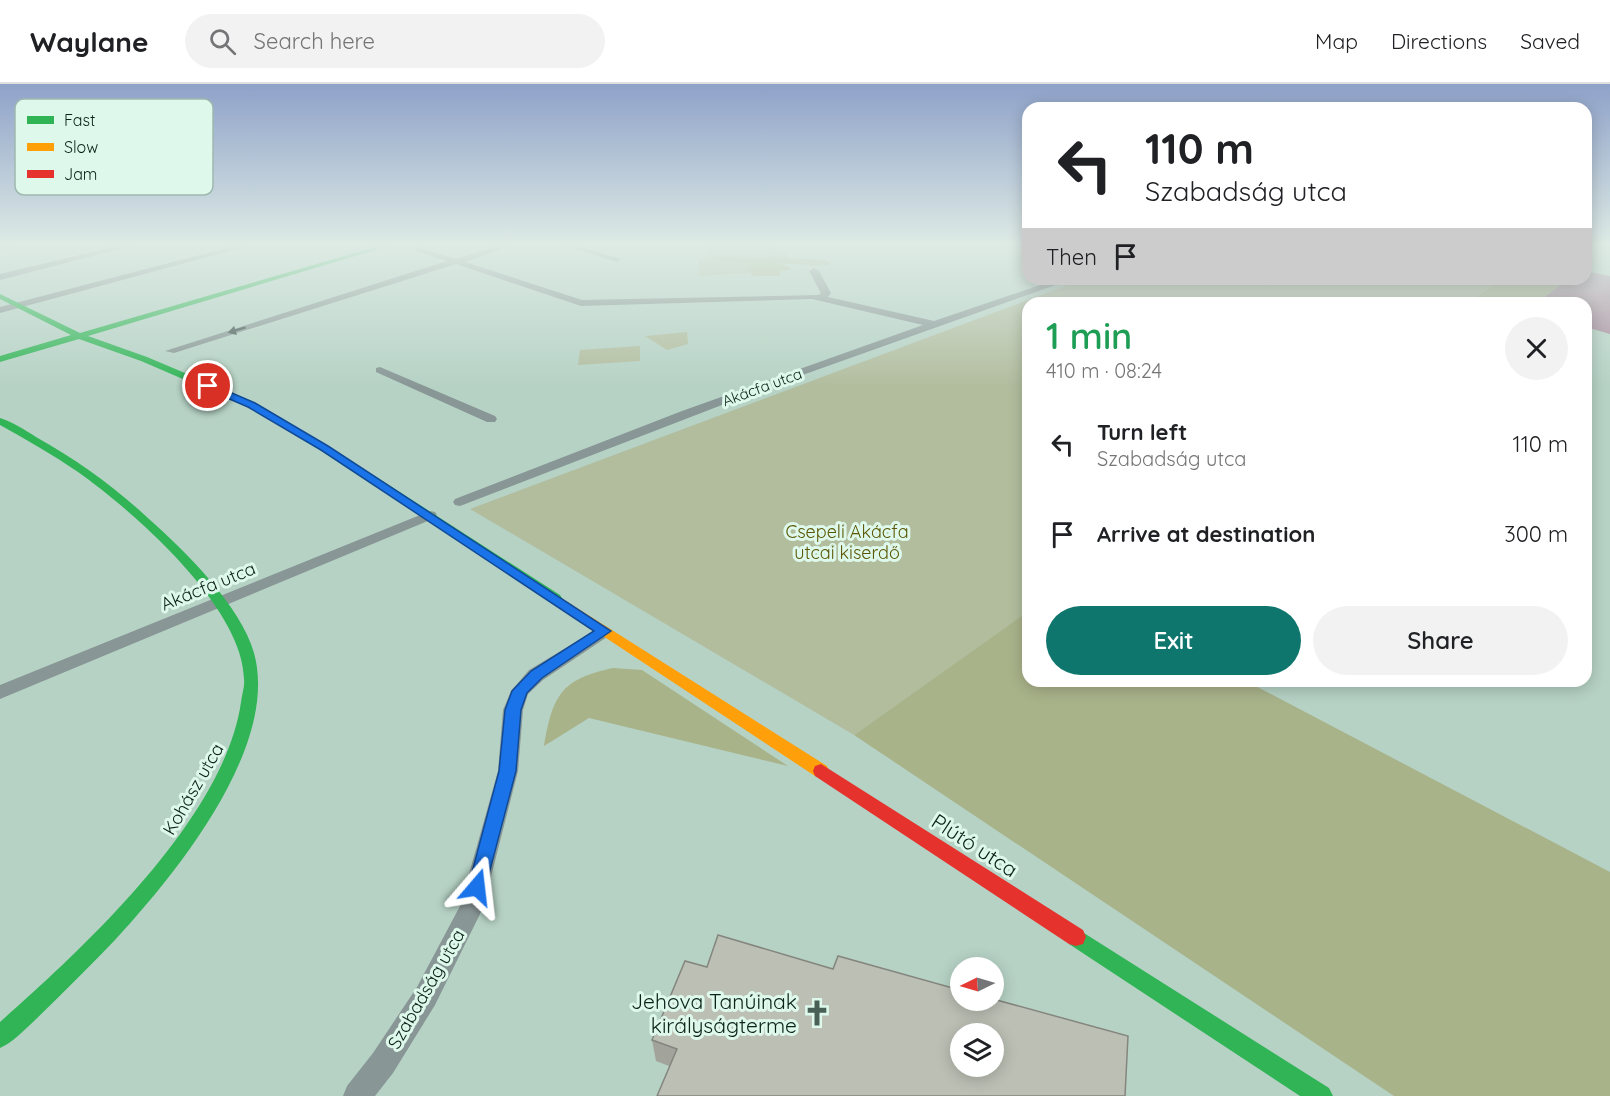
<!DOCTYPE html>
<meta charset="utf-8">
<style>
body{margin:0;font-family:Quicksand,sans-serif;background:#f2f2f2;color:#202124;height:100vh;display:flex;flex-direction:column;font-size:22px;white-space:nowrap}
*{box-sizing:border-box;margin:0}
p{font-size:20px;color:#757577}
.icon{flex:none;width:33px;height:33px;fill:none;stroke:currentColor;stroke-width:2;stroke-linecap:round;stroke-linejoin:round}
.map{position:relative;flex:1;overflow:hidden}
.sheet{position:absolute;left:1022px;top:213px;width:570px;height:390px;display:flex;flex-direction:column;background:#fff;border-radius:18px;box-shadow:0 3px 15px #0003}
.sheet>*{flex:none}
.hud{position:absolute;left:1022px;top:18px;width:570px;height:183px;border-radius:18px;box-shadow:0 3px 15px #0003;background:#fff;color:#202124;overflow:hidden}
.needle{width:39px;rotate:265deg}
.buttons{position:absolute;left:950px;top:873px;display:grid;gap:12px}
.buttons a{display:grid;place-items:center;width:54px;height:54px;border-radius:50%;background:#fff;box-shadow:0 3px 15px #0003;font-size:30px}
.pin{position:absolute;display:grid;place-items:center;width:51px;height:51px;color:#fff;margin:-26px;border:3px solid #fff;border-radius:50%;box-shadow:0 2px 6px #0007}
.me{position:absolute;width:66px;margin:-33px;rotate:17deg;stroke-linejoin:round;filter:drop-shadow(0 0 4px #0008)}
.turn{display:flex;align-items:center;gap:21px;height:126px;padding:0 24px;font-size:27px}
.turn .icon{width:78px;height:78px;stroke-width:2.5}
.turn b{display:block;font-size:42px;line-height:51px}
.then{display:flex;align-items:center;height:57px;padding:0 24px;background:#0003;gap:12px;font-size:22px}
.round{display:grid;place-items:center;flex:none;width:63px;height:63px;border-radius:32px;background:#f2f2f2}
.summary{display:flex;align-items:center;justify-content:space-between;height:102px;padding:0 24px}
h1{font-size:36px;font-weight:600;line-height:45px;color:#1e9e55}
.primary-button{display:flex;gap:12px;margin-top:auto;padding:12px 24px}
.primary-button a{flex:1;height:69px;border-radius:36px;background:#0f766e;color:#fff;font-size:24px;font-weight:600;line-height:69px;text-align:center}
.primary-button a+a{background:#f2f2f2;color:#202124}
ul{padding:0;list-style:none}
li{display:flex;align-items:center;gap:18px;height:90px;padding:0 24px}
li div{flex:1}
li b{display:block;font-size:22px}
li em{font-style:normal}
header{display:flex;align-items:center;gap:36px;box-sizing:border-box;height:84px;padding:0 30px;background:#fff;border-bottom:2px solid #e0e0e0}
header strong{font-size:28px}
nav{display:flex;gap:33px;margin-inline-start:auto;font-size:21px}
.search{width:420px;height:54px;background:#f2f2f2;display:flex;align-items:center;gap:15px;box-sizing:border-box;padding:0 21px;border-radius:33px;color:#757577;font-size:22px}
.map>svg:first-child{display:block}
.green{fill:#b2bd9e}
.forest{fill:#a9b38a}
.water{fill:#a7889b}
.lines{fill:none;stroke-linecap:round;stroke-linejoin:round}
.street{fill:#889695;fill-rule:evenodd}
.fast{fill:#30b455;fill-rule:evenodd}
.slow{fill:#ff9f0a;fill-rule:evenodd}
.jam{fill:#e5322d;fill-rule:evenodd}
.wall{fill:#a2a49b}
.building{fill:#bcbfb4;stroke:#84867e;stroke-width:1.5;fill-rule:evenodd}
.oneway{fill:#3e504b}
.route{fill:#1a73e8;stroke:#114b97;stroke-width:1.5}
.labels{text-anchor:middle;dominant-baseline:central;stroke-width:6;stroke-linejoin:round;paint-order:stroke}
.far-street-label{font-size:15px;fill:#0c2219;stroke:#def9ec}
.park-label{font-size:18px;fill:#5c5603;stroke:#def9ec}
.street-label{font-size:18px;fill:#0c2219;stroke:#def9ec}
.near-street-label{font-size:21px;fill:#0c2219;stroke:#def9ec}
.near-poi-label{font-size:21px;fill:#0c2219;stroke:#def9ec;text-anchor:end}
.key{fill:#def9ec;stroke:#9fb8ad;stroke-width:1.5}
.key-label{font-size:16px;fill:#0c2219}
</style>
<header>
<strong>Waylane</strong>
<div class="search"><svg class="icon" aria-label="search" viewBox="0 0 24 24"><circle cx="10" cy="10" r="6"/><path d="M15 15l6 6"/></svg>Search here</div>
<nav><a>Map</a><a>Directions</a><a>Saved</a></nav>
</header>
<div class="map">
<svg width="1610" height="1012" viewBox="0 0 1610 1012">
<rect width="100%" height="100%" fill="#b6d2c5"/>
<path class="green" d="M 705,161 L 776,161 L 787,187 L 700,192 L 698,176 L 708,172 Z
M 1084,195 L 1501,195 L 1467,219 L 1028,219 L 1027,528 L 854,651 L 470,425 Z
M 687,248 L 688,260 L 667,266 L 645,252 Z
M 640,262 L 640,277 L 578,281 L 580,266 Z"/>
<path class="forest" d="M 786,168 L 787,174 L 824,176 L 831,180 C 825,184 789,179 777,179 L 790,183 L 791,186 L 781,186 L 780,192 L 754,192 L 747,186 L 752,181 L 712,175 L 722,172 L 765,174 Z
M 1501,195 L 1569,195 L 1536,219 L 1484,219 L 1472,216 Z
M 1027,528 L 1028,597 L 1246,597 L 1610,788 L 1610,1012 L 1394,1012 L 854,651 Z
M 613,584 L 642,586 L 788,682 L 589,634 L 544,662 C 553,611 561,595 613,584 Z"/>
<path class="water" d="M 1586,187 L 1610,192 L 1610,250 L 1586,243 L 1586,219 L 1536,219 L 1569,195 L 1586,195 Z"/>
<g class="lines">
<path class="street" d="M 0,161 L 15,161 L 0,166 Z
M 121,161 L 135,161 L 0,196 L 0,190 Z
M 238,161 L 248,162 L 0,229 L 0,223 Z
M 501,161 L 513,161 L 465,178 L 582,216 L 819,211 L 821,209 L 809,187 L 814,184 L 819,187 L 831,209 L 828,213 L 934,237 L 1058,195 L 1072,195 L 766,304 L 460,422 L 455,421 L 453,418 L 455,415 L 682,327 L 923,241 L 812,215 L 581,222 L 456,180 L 174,269 L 165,267 L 447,177 L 416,167 L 416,163 L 456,175 Z
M 563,161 L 576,161 L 621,175 L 617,178 Z
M 380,283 L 495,332 L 497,335 L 495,338 L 487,338 L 376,288 L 376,284 Z
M 430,427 L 435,428 L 437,431 L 435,434 L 0,615 L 0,601 Z
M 604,541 L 613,547 L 610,551 L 543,596 L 528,610 L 523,626 L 518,687 L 483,824 L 435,921 L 393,989 L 375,1012 L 343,1012 L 347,1002 L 373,969 L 417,903 L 460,822 L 498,687 L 503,626 L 511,607 L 529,586 Z"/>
<path class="fast" d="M 382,161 L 392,161 L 88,252 L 147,273 L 256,319 L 328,362 L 560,511 L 562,514 L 560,517 L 550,517 L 320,366 L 248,323 L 141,277 L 79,255 L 0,278 L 0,272 L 71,251 L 0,215 L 0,210 L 80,249 Z
M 0,334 C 13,338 25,346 36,353 C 77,376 115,403 149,435 C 185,467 241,522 254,569 C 280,663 175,791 115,856 C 88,884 60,912 32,939 C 22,948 12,959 0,964 L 0,938 C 85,863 225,733 241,618 C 242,610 245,602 244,595 C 243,523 133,427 78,388 C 53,371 27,356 0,341 Z
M 1076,844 L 1329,1004 L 1333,1012 L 1300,1012 L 1069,860 L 1066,853 L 1069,846 Z"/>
<path class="slow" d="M 555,510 L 827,682 L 829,687 L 827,692 L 821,694 L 815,692 L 550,517 L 548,514 L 550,511 Z"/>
<path class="jam" d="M 821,680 L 1083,846 L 1086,853 L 1083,860 L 1076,862 L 1069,860 L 815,692 L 813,687 L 815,682 Z"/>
</g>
<path class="wall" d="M 707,883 L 833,885 L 960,906 L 669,982 L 656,977 L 652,956 Z"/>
<path class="building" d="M 718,851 L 833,885 L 838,872 L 960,906 L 960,916 L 993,916 L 993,915 L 1128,952 L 1125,1012 L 657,1012 L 677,965 L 652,956 L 685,877 L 707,883 ZM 960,950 L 993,950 L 993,982 L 960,982 Z"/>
<defs><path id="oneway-solid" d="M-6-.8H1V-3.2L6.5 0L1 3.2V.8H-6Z" transform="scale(1.5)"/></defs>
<use class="oneway" href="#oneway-solid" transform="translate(237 246) rotate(163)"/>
<linearGradient id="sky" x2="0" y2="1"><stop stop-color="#8ea2c9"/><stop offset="0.53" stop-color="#deebe5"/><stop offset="1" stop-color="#deebe5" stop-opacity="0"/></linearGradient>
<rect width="1610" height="303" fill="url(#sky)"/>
<path class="route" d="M 204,300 L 211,300 L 255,319 L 328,362 L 611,547 L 542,594 L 527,609 L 521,626 L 516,687 L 484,809 L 477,811 L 470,809 L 468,803 L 499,687 L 505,626 L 512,607 L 531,587 L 594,547 L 321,366 L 248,323 L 204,304 Z"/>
<defs>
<g id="church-bare" transform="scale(2.07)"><path d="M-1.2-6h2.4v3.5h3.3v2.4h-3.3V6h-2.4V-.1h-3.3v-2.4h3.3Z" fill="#486055" stroke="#def9ec" stroke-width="2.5" paint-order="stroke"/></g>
</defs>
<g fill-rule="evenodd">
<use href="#church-bare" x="817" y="929"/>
</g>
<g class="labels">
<g class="far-street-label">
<text transform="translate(762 303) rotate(-20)">Akácfa utca</text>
</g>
<g class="park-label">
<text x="847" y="447">Csepeli Akácfa<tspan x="847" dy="21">utcai kiserdő</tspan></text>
</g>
<g class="street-label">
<text transform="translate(208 502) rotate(-22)">Akácfa utca</text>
<text transform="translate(193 705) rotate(-60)">Kohász utca</text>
<text transform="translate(426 905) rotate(-60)">Szabadság utca</text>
</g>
<g class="near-street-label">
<text transform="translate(975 761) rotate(33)">Plútó utca</text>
</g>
<g class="near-poi-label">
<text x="797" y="917">Jehova Tanúinak<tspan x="797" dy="24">királyságterme</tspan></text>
</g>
</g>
<rect x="15" y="15" width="198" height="96" rx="9" class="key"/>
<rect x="27" y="32" width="27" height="8" fill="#30b455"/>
<rect x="27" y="59" width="27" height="8" fill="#ff9f0a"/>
<rect x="27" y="86" width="27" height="8" fill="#e5322d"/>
<g class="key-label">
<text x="64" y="42">Fast</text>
<text x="64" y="69">Slow</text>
<text x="64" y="96">Jam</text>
</g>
</svg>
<div class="buttons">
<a><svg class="needle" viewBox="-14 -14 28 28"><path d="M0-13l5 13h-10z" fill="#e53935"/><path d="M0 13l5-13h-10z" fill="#757577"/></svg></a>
<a><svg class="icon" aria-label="layers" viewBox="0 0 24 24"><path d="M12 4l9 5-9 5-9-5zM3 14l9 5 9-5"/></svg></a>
</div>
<div class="pin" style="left:208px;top:302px;background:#d93025"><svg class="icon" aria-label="arrive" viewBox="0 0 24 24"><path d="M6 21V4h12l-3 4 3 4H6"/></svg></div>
<svg class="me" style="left:477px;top:803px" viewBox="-20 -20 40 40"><path d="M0-17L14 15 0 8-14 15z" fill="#1a73e8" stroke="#fff" stroke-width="4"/></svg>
<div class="hud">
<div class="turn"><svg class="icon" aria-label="left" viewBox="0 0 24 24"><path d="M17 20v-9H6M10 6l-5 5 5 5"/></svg><div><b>110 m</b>Szabadság utca</div></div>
<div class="then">Then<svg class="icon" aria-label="arrive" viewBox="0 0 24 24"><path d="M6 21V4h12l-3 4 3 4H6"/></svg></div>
</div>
<section class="sheet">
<div class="summary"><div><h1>1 min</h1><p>410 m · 08:24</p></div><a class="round"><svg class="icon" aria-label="close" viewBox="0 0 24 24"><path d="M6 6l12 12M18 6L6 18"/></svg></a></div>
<ul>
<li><svg class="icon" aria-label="left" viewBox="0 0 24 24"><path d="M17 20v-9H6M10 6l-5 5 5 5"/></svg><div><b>Turn left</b><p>Szabadság utca</p></div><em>110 m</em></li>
<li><svg class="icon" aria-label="arrive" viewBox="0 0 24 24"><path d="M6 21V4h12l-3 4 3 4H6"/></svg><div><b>Arrive at destination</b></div><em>300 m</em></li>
</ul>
<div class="primary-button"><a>Exit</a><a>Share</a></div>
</section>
</div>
